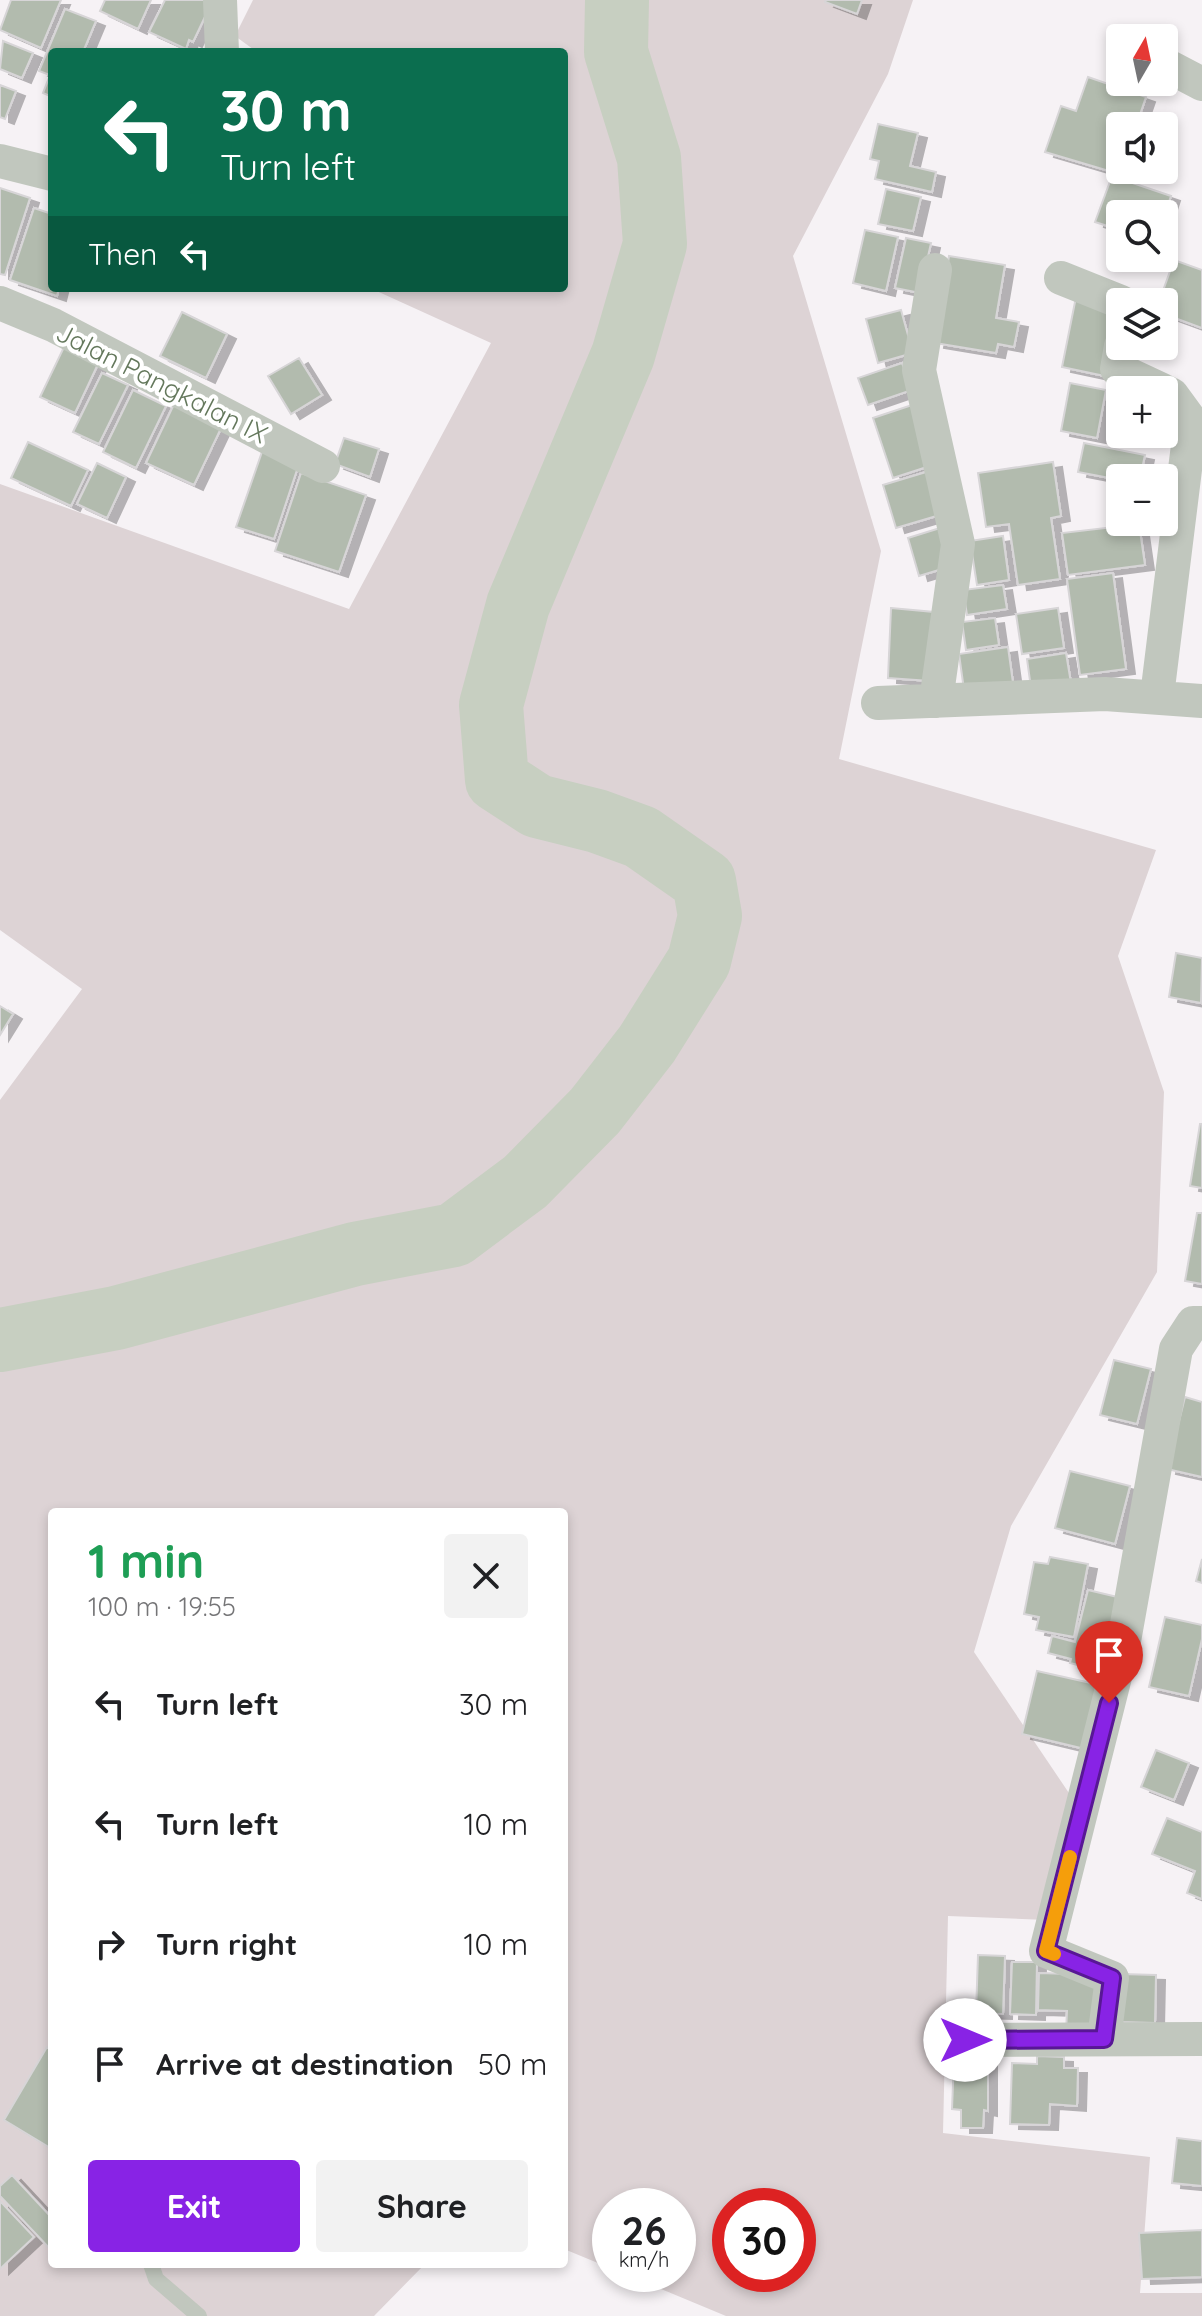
<!DOCTYPE html>
<meta charset="utf-8">
<style>
body{margin:0;font-family:Quicksand,sans-serif;background:#f2f2f2;color:#202124;height:100vh;display:flex;flex-direction:column;font-size:30px;white-space:nowrap}
*{box-sizing:border-box;margin:0}
p{font-size:26px;color:#757577}
.icon{flex:none;width:44px;height:44px;fill:none;stroke:currentColor;stroke-width:2;stroke-linecap:round;stroke-linejoin:round}
.map{position:relative;flex:1;overflow:hidden}
.drawer{position:absolute;left:48px;top:1508px;width:520px;height:760px;display:flex;flex-direction:column;background:#fff;border-radius:8px;box-shadow:0 4px 12px #0003}
.drawer>*{flex:none}
.banner{position:absolute;left:48px;top:48px;width:520px;height:244px;border-radius:8px;box-shadow:0 4px 12px #0003;background:#0b6e4f;color:#fff;overflow:hidden}
.needle{width:52px;rotate:9deg}
.controls{position:absolute;left:1106px;top:24px;display:grid;gap:16px}
.controls a{display:grid;place-items:center;width:72px;height:72px;border-radius:8px;background:#fff;box-shadow:0 4px 12px #0003;font-size:40px}
.speed{position:absolute;left:592px;top:2188px;display:flex;gap:16px;font-size:40px;font-weight:700;text-align:center}
.speed>*{display:grid;place-content:center;width:104px;height:104px;border-radius:50%;background:#fff;box-shadow:0 4px 12px #0003;line-height:1}
.speed small{font-size:20px;font-weight:400}
.speed .limit{border:12px solid #d22;background:#fff;color:#111}
.pin{position:absolute;display:grid;place-items:center;width:68px;height:68px;color:#fff;margin:-82px -34px;border-radius:50% 50% 50% 0;rotate:-45deg;box-shadow:0 0 8px #0007}
.pin .icon{rotate:45deg}
.me{position:absolute;width:88px;margin:-44px;rotate:90deg;stroke-linejoin:round;filter:drop-shadow(0 0 6px #0008)}
.turn{display:flex;align-items:center;gap:28px;height:168px;padding:0 40px;font-size:36px}
.turn .icon{width:104px;height:104px;stroke-width:2.5}
.turn b{display:block;font-size:56px;line-height:68px}
.then{display:flex;align-items:center;height:76px;padding:0 40px;background:#0003;gap:16px;font-size:30px}
.round{display:grid;place-items:center;flex:none;width:84px;height:84px;border-radius:8px;background:#f2f2f2}
.summary{display:flex;align-items:center;justify-content:space-between;height:136px;padding:0 40px}
h1{font-size:48px;font-weight:700;line-height:60px;color:#1e9e55}
.cta{display:flex;gap:16px;margin-top:auto;padding:16px 40px}
.cta a{flex:1;height:92px;border-radius:8px;background:#8823e5;color:#fff;font-size:32px;font-weight:700;line-height:92px;text-align:center}
.cta a+a{background:#f2f2f2;color:#202124}
ul{padding:0;list-style:none}
li{display:flex;align-items:center;gap:24px;height:120px;padding:0 40px}
li div{flex:1}
li b{display:block;font-size:30px}
li em{font-style:normal}
.map>svg:first-child{display:block}
.green{fill:#ddd3d5;fill-rule:evenodd}
.lines{fill:none;stroke-linecap:round;stroke-linejoin:round}
.river{stroke:#c7cfc1;stroke-width:64}
.building{fill:#b2bbae;stroke:#d7d5d7;stroke-width:2;filter:url(#shadow)}
.lane{stroke:#c1c7be;stroke-width:16}
.street{stroke:#c1c7be;stroke-width:34}
.route-casing{stroke:#581795;stroke-width:20}
.route{stroke:#8823e5;stroke-width:14}
.slow{stroke:#f59e0b;stroke-width:14}
.labels{text-anchor:middle;dominant-baseline:central;stroke-width:8;stroke-linejoin:round;paint-order:stroke}
.street-label{font-size:26px;fill:#64785c;stroke:#fff}
</style>
<div class="map">
<svg width="1202" height="2316" viewBox="0 0 1202 2316">
<defs>
<filter id="shadow"><feDropShadow dx="9" dy="5" stdDeviation="0" flood-color="#0004"/></filter>
</defs>
<rect width="100%" height="100%" fill="#f6f2f5"/>
<path class="green" d="M 253,0 L 913,0 L 888,74 L 793,256 L 881,551 L 839,759 L 1156,850 L 1118,956 L 1164,1092 L 1157,1272 L 1011,1526 L 974,1652 L 1077,1805 L 1047,1920 L 948,1916 L 943,2133 L 1150,2157 L 1140,2293 L 1202,2293 L 1202,2316 L 726,2316 L 625,2274 L 678,2274 L 678,2206 L 610,2206 L 610,2268 L 564,2249 L 564,1512 L 52,1512 L 52,2264 L 425,2264 L 374,2316 L 0,2316 L 0,1100 L 82,989 L 0,930 L 0,484 L 349,609 L 491,343 L 370,288 L 564,288 L 564,52 L 257,52 L 235,36 ZM 730,2206 L 798,2206 L 798,2274 L 730,2274 Z"/>
<g class="lines">
<path class="river" d="M 0,1340 L 116,1318 L 355,1254 L 454,1235 L 525,1182 L 595,1111 L 647,1044 L 699,961 L 710,916 L 704,881 L 641,837 L 597,821 L 537,806 L 497,780 L 491,705 L 518,605 L 623,355 L 655,244 L 649,158 L 616,52 L 617,0"/>
</g>
<path class="building" d="M 11,0 L 61,0 L 41,48 L 0,30 Z
M 105,0 L 151,0 L 138,29 L 100,11 Z
M 165,0 L 213,0 L 193,42 L 189,40 L 186,49 L 149,32 Z
M 826,0 L 862,0 L 857,14 L 825,2 Z
M 65,9 L 96,21 L 83,52 L 52,52 L 52,97 L 43,93 L 50,75 L 39,71 Z
M 3,41 L 33,53 L 22,78 L 0,69 Z
M 1088,77 L 1146,97 L 1136,126 L 1120,126 L 1119,174 L 1045,152 L 1061,106 L 1076,111 Z
M 0,85 L 16,91 L 5,119 L 0,117 Z
M 878,124 L 918,133 L 910,166 L 936,172 L 932,192 L 875,179 L 879,161 L 870,159 Z
M 1112,176 L 1171,196 L 1164,217 L 1164,214 L 1120,214 L 1120,230 L 1095,222 Z
M 0,188 L 30,198 L 5,275 L 0,274 Z
M 886,189 L 921,197 L 913,231 L 878,224 Z
M 34,208 L 52,214 L 52,288 L 59,288 L 57,296 L 10,280 Z
M 865,230 L 898,237 L 886,291 L 853,283 Z
M 906,238 L 931,243 L 920,293 L 895,288 Z
M 949,256 L 1005,265 L 996,318 L 1019,322 L 1014,347 L 998,344 L 996,353 L 935,343 Z
M 1174,260 L 1202,270 L 1202,328 L 1164,314 L 1164,302 L 1159,302 Z
M 1076,297 L 1120,306 L 1120,346 L 1114,378 L 1062,367 Z
M 901,310 L 913,353 L 878,363 L 866,319 Z
M 182,312 L 227,334 L 206,378 L 160,356 Z
M 64,347 L 98,364 L 75,413 L 40,397 Z
M 299,358 L 322,395 L 291,414 L 268,376 Z
M 902,363 L 912,390 L 868,405 L 858,378 Z
M 102,373 L 128,385 L 99,444 L 73,432 Z
M 1070,383 L 1106,390 L 1097,438 L 1061,431 Z
M 133,390 L 166,406 L 136,468 L 103,452 Z
M 175,402 L 223,424 L 194,485 L 146,463 Z
M 912,405 L 933,465 L 893,478 L 873,418 Z
M 1114,405 L 1120,406 L 1120,434 L 1109,432 Z
M 1120,434 L 1147,434 L 1146,439 Z
M 344,438 L 379,449 L 370,477 L 335,464 Z
M 28,442 L 88,470 L 71,506 L 11,478 Z
M 1084,443 L 1145,455 L 1140,478 L 1120,478 L 1120,480 L 1078,472 Z
M 263,449 L 300,461 L 274,539 L 236,527 Z
M 1053,462 L 1061,516 L 1051,518 L 1060,579 L 1018,585 L 1009,524 L 986,527 L 978,473 Z
M 97,463 L 126,477 L 107,518 L 77,504 Z
M 936,469 L 950,512 L 896,528 L 883,485 Z
M 301,473 L 366,495 L 339,572 L 275,551 Z
M 1139,524 L 1145,565 L 1068,575 L 1062,533 Z
M 940,528 L 952,566 L 919,576 L 908,538 Z
M 1003,536 L 1009,580 L 977,585 L 970,541 Z
M 1113,573 L 1126,669 L 1080,675 L 1067,579 Z
M 1003,585 L 1007,609 L 967,615 L 963,590 Z
M 891,608 L 934,612 L 930,681 L 888,678 Z
M 1058,608 L 1064,648 L 1022,654 L 1016,614 Z
M 995,618 L 999,645 L 966,650 L 962,622 Z
M 1008,647 L 1014,690 L 965,697 L 959,654 Z
M 1066,653 L 1071,683 L 1031,688 L 1027,659 Z
M 1176,953 L 1202,958 L 1201,1003 L 1169,997 Z
M 0,1006 L 13,1014 L 0,1035 Z
M 1200,1124 L 1202,1124 L 1202,1188 L 1190,1186 Z
M 1197,1213 L 1202,1213 L 1202,1284 L 1185,1281 Z
M 1114,1360 L 1151,1369 L 1137,1424 L 1100,1415 Z
M 1185,1397 L 1202,1402 L 1202,1477 L 1167,1469 Z
M 1070,1471 L 1130,1486 L 1115,1544 L 1055,1528 Z
M 1050,1557 L 1088,1564 L 1074,1637 L 1036,1630 L 1039,1617 L 1024,1614 L 1034,1562 L 1048,1564 Z
M 1202,1559 L 1202,1583 L 1196,1581 Z
M 1088,1590 L 1130,1600 L 1112,1674 L 1070,1663 L 1071,1659 L 1048,1653 L 1052,1636 L 1075,1642 Z
M 1165,1617 L 1202,1625 L 1202,1639 L 1189,1696 L 1149,1687 Z
M 1037,1671 L 1100,1685 L 1085,1749 L 1022,1734 Z
M 1156,1750 L 1189,1763 L 1174,1800 L 1141,1787 Z
M 1167,1818 L 1202,1832 L 1202,1899 L 1187,1893 L 1195,1871 L 1152,1854 Z
M 978,1955 L 1005,1956 L 1003,2014 L 976,2013 Z
M 1012,1962 L 1037,1962 L 1036,2015 L 1010,2014 Z
M 1039,1973 L 1102,1975 L 1094,2035 L 1066,2033 L 1067,2011 L 1038,2010 Z
M 1121,1974 L 1156,1975 L 1155,2023 L 1120,2022 Z
M 47,2047 L 52,2050 L 52,2149 L 4,2120 Z
M 972,2047 L 988,2047 L 988,2111 L 984,2110 L 983,2128 L 961,2128 L 961,2110 L 952,2109 L 954,2058 L 972,2059 Z
M 1037,2056 L 1064,2057 L 1064,2068 L 1078,2068 L 1077,2106 L 1050,2104 L 1049,2125 L 1010,2124 L 1012,2063 L 1037,2064 Z
M 1177,2138 L 1202,2141 L 1202,2186 L 1172,2183 Z
M 12,2175 L 52,2218 L 52,2251 L 0,2196 L 0,2186 Z
M 0,2201 L 34,2237 L 0,2269 Z
M 1202,2230 L 1202,2277 L 1142,2279 L 1139,2233 Z"/>
<g class="lines">
<path class="lane" d="M 151,2264 L 156,2279 L 199,2316"/>
<path class="street" d="M 220,0 L 222,52
M 1164,64 L 1202,84
M 0,161 L 52,174
M 935,270 L 919,370 L 958,544 L 936,701
M 1061,278 L 1121,302
M 0,303 L 53,325 L 323,466
M 1121,346 L 1117,369 L 1162,390
M 1157,696 L 1191,421 L 1172,395 L 1164,391
M 878,703 L 1105,694 L 1202,701
M 1104,2039 L 1112,1978 L 1046,1951 L 1124,1641 L 1176,1349 L 1193,1323 L 1202,1323
M 965,2040 L 1202,2039"/>
</g>
<g class="lines">
<g class="route-casing">
<path id="route" d="M 965,2040 L 1104,2039 L 1112,1978 L 1046,1951 L 1109,1703"/>
</g>
<use href="#route" class="route"/>
<path class="slow" d="M 1054,1954 L 1046,1951 L 1070,1857"/>
</g>
<g class="labels">
<g class="street-label">
<text transform="translate(162 383) rotate(27)">Jalan Pangkalan IX</text>
</g>
</g>
</svg>
<div class="controls">
<a><svg class="needle" viewBox="-14 -14 28 28"><path d="M0-13l5 13h-10z" fill="#e53935"/><path d="M0 13l5-13h-10z" fill="#757577"/></svg></a>
<a><svg class="icon" aria-label="sound" viewBox="0 0 24 24"><path d="M4 9h4l5-4v14l-5-4H4zM17 9q2 3 0 6"/></svg></a>
<a><svg class="icon" aria-label="search" viewBox="0 0 24 24"><circle cx="10" cy="10" r="6"/><path d="M15 15l6 6"/></svg></a>
<a><svg class="icon" aria-label="layers" viewBox="0 0 24 24"><path d="M12 4l9 5-9 5-9-5zM3 14l9 5 9-5"/></svg></a>
<a>+</a>
<a>−</a>
</div>
<div class="speed"><div>26<small>km/h</small></div><div class="limit">30</div></div>
<div class="pin" style="left:1109px;top:1703px;background:#d93025"><svg class="icon" aria-label="arrive" viewBox="0 0 24 24"><path d="M6 21V4h12l-3 4 3 4H6"/></svg></div>
<svg class="me" style="left:965px;top:2040px" viewBox="-20 -20 40 40"><circle r="19" fill="#fff"/><path d="M0-13L10 11 0 6-10 11z" fill="#8823e5"/></svg>
<div class="banner">
<div class="turn"><svg class="icon" aria-label="left" viewBox="0 0 24 24"><path d="M17 20v-9H6M10 6l-5 5 5 5"/></svg><div><b>30 m</b>Turn left</div></div>
<div class="then">Then<svg class="icon" aria-label="left" viewBox="0 0 24 24"><path d="M17 20v-9H6M10 6l-5 5 5 5"/></svg></div>
</div>
<section class="drawer">
<div class="summary"><div><h1>1 min</h1><p>100 m · 19:55</p></div><a class="round"><svg class="icon" aria-label="close" viewBox="0 0 24 24"><path d="M6 6l12 12M18 6L6 18"/></svg></a></div>
<ul>
<li><svg class="icon" aria-label="left" viewBox="0 0 24 24"><path d="M17 20v-9H6M10 6l-5 5 5 5"/></svg><div><b>Turn left</b></div><em>30 m</em></li>
<li><svg class="icon" aria-label="left" viewBox="0 0 24 24"><path d="M17 20v-9H6M10 6l-5 5 5 5"/></svg><div><b>Turn left</b></div><em>10 m</em></li>
<li><svg class="icon" aria-label="right" viewBox="0 0 24 24"><path d="M7 20v-9h11M14 6l5 5-5 5"/></svg><div><b>Turn right</b></div><em>10 m</em></li>
<li><svg class="icon" aria-label="arrive" viewBox="0 0 24 24"><path d="M6 21V4h12l-3 4 3 4H6"/></svg><div><b>Arrive at destination</b></div><em>50 m</em></li>
</ul>
<div class="cta"><a>Exit</a><a>Share</a></div>
</section>
</div>
